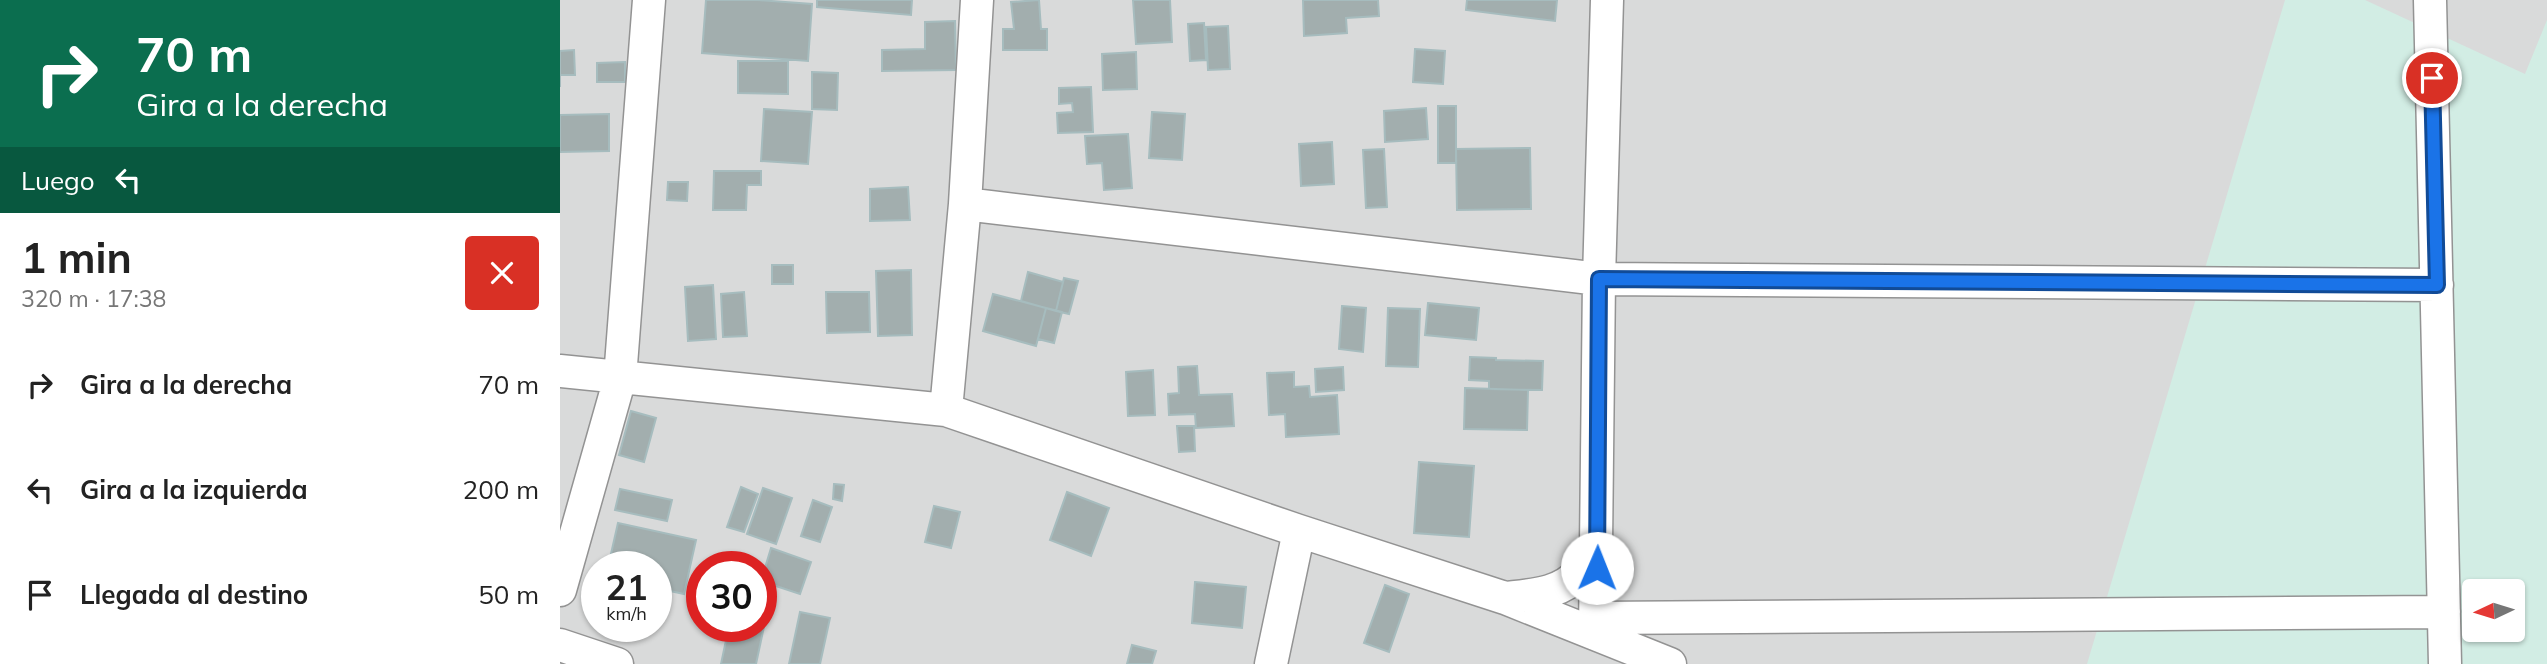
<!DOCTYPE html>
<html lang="es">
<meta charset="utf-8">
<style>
body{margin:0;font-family:Mulish,sans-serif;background:#f6f6f6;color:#222;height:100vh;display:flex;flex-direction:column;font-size:26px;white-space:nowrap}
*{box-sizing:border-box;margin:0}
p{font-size:23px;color:#767676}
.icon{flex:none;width:38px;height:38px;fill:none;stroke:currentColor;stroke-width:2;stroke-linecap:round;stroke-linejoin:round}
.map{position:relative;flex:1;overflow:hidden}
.drawer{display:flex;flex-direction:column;background:#fff;width:560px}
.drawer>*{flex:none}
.top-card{background:#0b6e4f;color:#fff;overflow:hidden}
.needle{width:46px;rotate:266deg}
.controls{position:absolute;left:1902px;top:579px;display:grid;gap:14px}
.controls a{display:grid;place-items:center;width:63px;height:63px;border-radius:7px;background:#fff;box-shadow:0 2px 5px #0004;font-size:35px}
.speed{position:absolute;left:21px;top:551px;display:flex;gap:14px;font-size:35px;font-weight:700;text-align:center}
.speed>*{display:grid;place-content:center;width:91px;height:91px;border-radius:50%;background:#fff;box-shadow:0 2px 5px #0004;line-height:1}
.speed small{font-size:18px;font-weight:400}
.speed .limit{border:10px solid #d22;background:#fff;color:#111}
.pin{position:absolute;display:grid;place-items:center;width:60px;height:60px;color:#fff;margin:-30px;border:4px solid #fff;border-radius:50%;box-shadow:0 2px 7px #0007}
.me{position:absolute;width:77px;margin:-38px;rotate:1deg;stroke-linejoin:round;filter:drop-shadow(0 0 5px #0008)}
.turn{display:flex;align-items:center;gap:24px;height:147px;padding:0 21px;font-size:32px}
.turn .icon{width:91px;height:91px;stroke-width:2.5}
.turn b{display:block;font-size:49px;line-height:60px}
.then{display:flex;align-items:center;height:66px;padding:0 21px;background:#0003;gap:14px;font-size:26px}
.round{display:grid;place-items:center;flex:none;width:74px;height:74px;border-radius:7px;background:#f6f6f6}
.head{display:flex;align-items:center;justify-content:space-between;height:119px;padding:0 21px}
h1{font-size:42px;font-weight:700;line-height:52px}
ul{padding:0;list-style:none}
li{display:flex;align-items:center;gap:21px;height:105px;padding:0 21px}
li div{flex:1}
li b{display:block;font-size:26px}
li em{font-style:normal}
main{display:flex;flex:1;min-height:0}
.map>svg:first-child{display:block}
.residential{fill:#d9dada;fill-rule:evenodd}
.commercial{fill:#d2ede4;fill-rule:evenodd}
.building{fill:#a2aeae;stroke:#a6bcbe;stroke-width:2}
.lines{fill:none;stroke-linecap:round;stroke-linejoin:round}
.minor-casing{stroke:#939393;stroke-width:35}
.minor{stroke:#fff;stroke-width:32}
.route-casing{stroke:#114b97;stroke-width:18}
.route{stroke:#1a73e8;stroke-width:12}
</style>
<main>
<section class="drawer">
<div class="top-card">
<div class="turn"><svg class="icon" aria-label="right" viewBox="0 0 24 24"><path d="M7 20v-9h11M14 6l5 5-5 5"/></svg><div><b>70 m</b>Gira a la derecha</div></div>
<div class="then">Luego<svg class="icon" aria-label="left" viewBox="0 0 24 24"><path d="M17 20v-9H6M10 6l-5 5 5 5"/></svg></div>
</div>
<div class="head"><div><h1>1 min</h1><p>320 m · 17:38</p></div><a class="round" style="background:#d93025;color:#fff"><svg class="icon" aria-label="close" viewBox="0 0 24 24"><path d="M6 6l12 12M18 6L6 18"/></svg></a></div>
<ul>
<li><svg class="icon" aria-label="right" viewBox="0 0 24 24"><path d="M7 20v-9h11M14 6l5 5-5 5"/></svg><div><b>Gira a la derecha</b></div><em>70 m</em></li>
<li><svg class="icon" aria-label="left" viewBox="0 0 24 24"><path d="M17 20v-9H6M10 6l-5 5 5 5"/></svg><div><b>Gira a la izquierda</b></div><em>200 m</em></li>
<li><svg class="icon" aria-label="arrive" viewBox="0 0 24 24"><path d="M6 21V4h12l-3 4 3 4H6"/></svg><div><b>Llegada al destino</b></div><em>50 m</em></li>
</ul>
</section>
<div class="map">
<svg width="1987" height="664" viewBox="0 0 1987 664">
<rect width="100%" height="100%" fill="#e2eaed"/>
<path class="residential" d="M 0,0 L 1987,0 L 1987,664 L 0,664 ZM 37,567 L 96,567 L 96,626 L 37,626 ZM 142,567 L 201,567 L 201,626 L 142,626 ZM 1914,592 L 1953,592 L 1953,630 L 1914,630 Z"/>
<path class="commercial" d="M 1725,0 L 1805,0 L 1965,74 L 1987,20 L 1987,664 L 1527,664 ZM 1914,592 L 1953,592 L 1953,630 L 1914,630 Z"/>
<path class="building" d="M 146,0 L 198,0 L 252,4 L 248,61 L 142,53 Z
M 257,0 L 352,0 L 351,15 L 257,7 Z
M 479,0 L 481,29 L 487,29 L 487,50 L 443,50 L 443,29 L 454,29 L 451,2 Z
M 573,0 L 610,0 L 612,42 L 576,44 Z
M 743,0 L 818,0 L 819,16 L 786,18 L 787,33 L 744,36 Z
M 907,0 L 997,0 L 995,21 L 906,10 Z
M 395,21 L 396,70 L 322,71 L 322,50 L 365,49 L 365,22 Z
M 644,23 L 646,60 L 630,61 L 628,24 Z
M 668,26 L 670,69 L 648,70 L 646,27 Z
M 855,49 L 885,51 L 883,84 L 853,82 Z
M 14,50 L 15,75 L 0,75 L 0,87 L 0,51 Z
M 576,52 L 577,89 L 543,90 L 542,54 Z
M 178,61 L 228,61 L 228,94 L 178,93 Z
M 65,62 L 65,82 L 37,82 L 37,63 Z
M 252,72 L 278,73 L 277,110 L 252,109 Z
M 531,87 L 533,132 L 498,133 L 497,113 L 513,112 L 512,103 L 499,104 L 499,88 Z
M 878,106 L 896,106 L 896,163 L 878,163 Z
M 866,108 L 868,139 L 825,142 L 824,111 Z
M 204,109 L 252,112 L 248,164 L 201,161 Z
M 592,112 L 625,114 L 622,160 L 589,158 Z
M 49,114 L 49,151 L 0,152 L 0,115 Z
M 568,134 L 572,188 L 544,190 L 542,163 L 527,164 L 525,136 Z
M 772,142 L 774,184 L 741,186 L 739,144 Z
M 970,148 L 971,209 L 897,210 L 896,149 Z
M 824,149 L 827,207 L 806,208 L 803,150 Z
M 154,171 L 201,171 L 201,185 L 187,185 L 186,210 L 153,210 Z
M 108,182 L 128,182 L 127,201 L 107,200 Z
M 348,187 L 350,220 L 310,221 L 310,189 Z
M 212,265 L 233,265 L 233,284 L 212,284 Z
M 351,270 L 352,335 L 318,336 L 316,271 Z
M 468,272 L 503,282 L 496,311 L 461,301 Z
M 504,278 L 518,281 L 509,314 L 496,311 Z
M 153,285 L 156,339 L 128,341 L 125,287 Z
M 184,292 L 187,336 L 163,337 L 161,294 Z
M 266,292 L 309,292 L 310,332 L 267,333 Z
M 433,294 L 486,308 L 476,346 L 423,331 Z
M 868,303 L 919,308 L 916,340 L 865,335 Z
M 782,306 L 806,308 L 803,352 L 779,349 Z
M 486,308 L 502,312 L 494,343 L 478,339 Z
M 828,308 L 860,309 L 858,367 L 826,366 Z
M 910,357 L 936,358 L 936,360 L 983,361 L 982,390 L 929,389 L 929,381 L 909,380 Z
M 637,366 L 639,395 L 672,394 L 674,426 L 636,428 L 635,414 L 609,415 L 608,394 L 619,393 L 618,367 Z
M 783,367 L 784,390 L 756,392 L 755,369 Z
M 593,370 L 595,415 L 568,416 L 566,372 Z
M 734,372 L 734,387 L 749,386 L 750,397 L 777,395 L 779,434 L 726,437 L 725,414 L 709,415 L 707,373 Z
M 905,388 L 968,390 L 967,430 L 904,429 Z
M 71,411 L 96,418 L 84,462 L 59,455 Z
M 617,426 L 634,426 L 635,451 L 619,452 Z
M 859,462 L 914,466 L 909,537 L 854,533 Z
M 274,484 L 284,485 L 282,501 L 273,499 Z
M 181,487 L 198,494 L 184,532 L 167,527 Z
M 203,488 L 232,498 L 216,544 L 187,534 Z
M 60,489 L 112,500 L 107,521 L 55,510 Z
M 507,492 L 549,508 L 531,556 L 490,540 Z
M 253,500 L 272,507 L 260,542 L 241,536 Z
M 374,506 L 400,512 L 391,548 L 365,542 Z
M 58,523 L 136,540 L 124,594 L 96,588 L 96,567 L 48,567 Z
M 211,548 L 251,562 L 240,594 L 201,581 Z
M 635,582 L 686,587 L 682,628 L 632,623 Z
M 825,585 L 849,594 L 829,652 L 804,643 Z
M 240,612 L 270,618 L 260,664 L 229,664 Z
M 201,621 L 205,622 L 196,664 L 161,664 L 169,626 L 201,626 Z
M 572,645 L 596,651 L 592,664 L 567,664 Z"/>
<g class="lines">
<g class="minor-casing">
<path id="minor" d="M 1870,0 L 1885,664
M 405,204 L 1039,279 L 1877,285
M 0,371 L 386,410 L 739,531 L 945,598 L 1110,664
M 386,410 L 405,204 L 417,0
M 0,590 L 60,378 L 89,0
M 946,598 C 973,595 1001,594 1020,572 C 1027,565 1032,552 1037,543
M 1035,618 L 1884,612
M 1035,634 L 1039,279 L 1047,0
M 0,645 L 57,664
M 711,664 L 739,531"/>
</g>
<use href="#minor" class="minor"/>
</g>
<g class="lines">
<g class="route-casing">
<path id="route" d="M 1037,568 L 1039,279 L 1877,285 L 1872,78"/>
</g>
<use href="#route" class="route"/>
</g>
</svg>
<div class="controls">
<a><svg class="needle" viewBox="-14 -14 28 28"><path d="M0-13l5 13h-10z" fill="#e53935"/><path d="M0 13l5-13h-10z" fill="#767676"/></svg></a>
</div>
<div class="speed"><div>21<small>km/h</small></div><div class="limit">30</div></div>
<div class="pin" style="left:1872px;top:78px;background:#d93025"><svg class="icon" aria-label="arrive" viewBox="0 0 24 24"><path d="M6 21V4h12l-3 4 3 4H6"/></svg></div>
<svg class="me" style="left:1037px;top:568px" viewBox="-20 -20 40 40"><circle r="19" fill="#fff"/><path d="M0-13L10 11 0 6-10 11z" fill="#1a73e8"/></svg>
</div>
</main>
